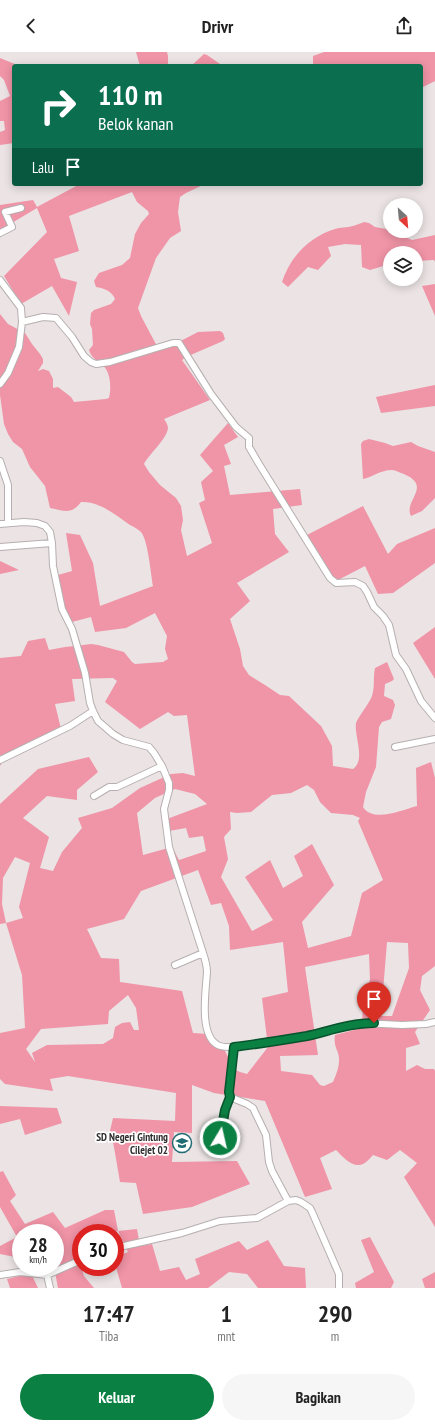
<!DOCTYPE html>
<html lang="id">
<style>
body{margin:0;font-family:"PT Sans Narrow",sans-serif;background:#f6f6f6;color:#222;height:100vh;display:flex;flex-direction:column;font-size:15px;white-space:nowrap}
*{box-sizing:border-box;margin:0}
p{font-size:13px;color:#767676}
.icon{flex:none;width:22px;height:22px;fill:none;stroke:currentColor;stroke-width:2;stroke-linecap:round;stroke-linejoin:round}
.map{position:relative;height:1236px;overflow:hidden}
.drawer{display:flex;flex-direction:column;background:#fff;flex:1}
.drawer>*{flex:none}
.top-card{position:absolute;left:12px;top:12px;width:411px;height:122px;border-radius:4px;box-shadow:0 2px 10px #0003;background:#0b6e4f;color:#fff;overflow:hidden}
.needle{width:26px;rotate:154deg}
.controls{position:absolute;left:383px;top:146px;display:grid;gap:8px}
.controls a{display:grid;place-items:center;width:40px;height:40px;border-radius:50%;background:#fff;box-shadow:0 2px 10px #0003;font-size:20px}
.speed{position:absolute;left:12px;top:1172px;display:flex;gap:8px;font-size:20px;font-weight:700;text-align:center}
.speed>*{display:grid;place-content:center;width:52px;height:52px;border-radius:50%;background:#fff;box-shadow:0 2px 10px #0003;line-height:1}
.speed small{font-size:10px;font-weight:400}
.speed .limit{border:6px solid #d22;background:#fff;color:#111}
.pin{position:absolute;display:grid;place-items:center;width:34px;height:34px;color:#fff;margin:-41px -17px;border-radius:50% 50% 50% 0;rotate:-45deg;box-shadow:0 0 4px #0007}
.pin .icon{rotate:45deg}
.me{position:absolute;width:44px;margin:-22px;rotate:9deg;stroke-linejoin:round;filter:drop-shadow(0 0 3px #0008)}
.turn{display:flex;align-items:center;gap:14px;height:84px;padding:0 20px;font-size:18px}
.turn .icon{width:52px;height:52px;stroke-width:2.5}
.turn b{display:block;font-size:28px;line-height:34px}
.then{display:flex;align-items:center;height:38px;padding:0 20px;background:#0003;gap:8px;font-size:15px}
.eta{display:flex;justify-content:space-evenly;align-items:center;height:68px;text-align:center}
.eta b{font-size:24px;font-weight:700;line-height:28px}
.cta{display:flex;gap:8px;margin-top:auto;padding:8px 20px}
.cta a{flex:1;height:46px;border-radius:24px;background:#0b8043;color:#fff;font-size:16px;font-weight:700;line-height:46px;text-align:center}
.cta a+a{background:#f6f6f6;color:#222}
header{display:flex;justify-content:space-between;align-items:center;height:52px;padding:0 20px;background:#fff;font-size:18px;font-weight:700}
.map>svg:first-child{display:block}
.green{fill:#f094a7;fill-rule:evenodd}
.lines{fill:none;stroke-linecap:round;stroke-linejoin:round}
.minor-casing{stroke:#b6afb0;stroke-width:8}
.minor{stroke:#fff;stroke-width:6}
.route-casing{stroke:#07532c;stroke-width:10}
.route{stroke:#0b8043;stroke-width:7}
.labels{text-anchor:middle;dominant-baseline:central;stroke-width:3.5;stroke-linejoin:round;paint-order:stroke}
.poi-label{font-size:11px;font-weight:bold;fill:#312e2f;stroke:#fff;text-anchor:end}
</style>
<header><svg class="icon" aria-label="back" viewBox="0 0 24 24"><path d="M15 5l-7 7 7 7"/></svg>Drivr<svg class="icon" aria-label="share" viewBox="0 0 24 24"><path d="M12 15V3M7 8l5-5 5 5M5 13v7h14v-7"/></svg></header>
<div class="map">
<svg width="435" height="1236" viewBox="0 0 435 1236">
<rect width="100%" height="100%" fill="#ebe3e4"/>
<path class="green" d="M 136,0 L 167,0 L 168,4 L 168,14 L 140,14 Z
M 324,0 L 435,0 L 435,29 L 421,36 L 421,14 L 313,14 L 313,4 Z
M 204,2 L 207,3 L 223,14 L 191,14 Z
M 0,6 L 20,14 L 14,14 L 14,91 L 0,93 L 0,80 L 5,78 L 4,69 L 0,69 L 0,49 L 10,44 L 4,28 L 0,24 Z
M 80,132 L 205,132 L 186,141 L 180,145 L 178,160 L 181,179 L 170,186 L 156,206 L 138,256 L 141,264 L 159,298 L 171,294 L 198,280 L 220,279 L 223,281 L 225,287 L 223,289 L 186,305 L 182,308 L 210,348 L 164,367 C 166,370 168,373 168,376 C 167,387 149,402 144,412 L 149,420 L 160,433 L 176,446 L 181,454 L 183,468 L 181,478 L 187,504 L 212,491 L 199,451 L 205,448 L 201,430 L 213,419 L 200,403 L 228,371 L 238,385 L 224,393 L 231,412 L 224,414 L 230,443 L 300,437 L 302,453 L 273,457 L 275,482 L 289,500 L 237,531 L 250,549 L 230,567 L 240,597 L 243,614 L 249,623 L 265,633 L 280,643 L 289,644 L 321,674 L 332,694 L 333,714 L 353,717 C 366,708 354,684 356,671 C 358,665 369,652 372,644 C 375,635 373,625 375,616 L 387,610 L 394,627 L 392,629 L 385,632 L 384,644 L 393,648 L 395,653 L 391,667 L 382,670 L 379,675 L 376,715 L 366,740 L 363,755 C 373,771 402,758 417,754 L 416,716 L 431,710 L 435,726 L 435,914 L 422,924 L 420,938 L 430,958 L 415,980 L 420,992 L 406,996 L 406,1019 L 417,1013 L 425,1017 L 434,1017 L 435,1019 L 435,1175 L 404,1125 L 417,1111 L 400,1098 L 387,1108 L 373,1103 C 370,1106 367,1110 363,1112 C 353,1117 342,1104 336,1098 L 320,1106 L 332,1137 L 305,1145 L 265,1049 L 214,1041 L 192,1033 L 192,1081 L 174,1080 L 172,1110 L 237,1109 L 250,1132 L 192,1155 L 143,1162 L 136,1131 L 120,1130 L 114,1095 L 110,1079 L 113,1066 L 175,1069 L 176,1041 L 68,1024 L 50,1027 L 53,1039 L 5,1032 L 0,1027 L 0,981 L 25,976 L 22,923 L 6,871 L 0,872 L 0,752 L 38,717 L 89,705 L 98,720 L 77,738 L 77,748 L 47,744 L 23,766 L 49,785 L 40,816 L 53,819 L 62,800 L 82,776 L 78,766 L 112,756 L 140,736 L 171,722 L 183,721 L 195,724 L 187,663 L 174,664 L 168,660 L 140,677 L 105,650 L 117,629 L 113,626 L 72,627 L 75,649 L 55,652 L 61,677 L 27,691 L 5,705 L 0,714 L 0,606 L 21,604 L 28,589 L 45,586 L 49,598 L 65,595 L 75,594 L 91,592 L 98,593 L 124,600 L 132,610 L 135,612 L 163,610 L 168,607 L 165,597 L 167,584 L 155,561 L 126,576 L 95,580 L 91,565 L 68,571 L 58,523 L 72,519 L 66,481 L 80,483 L 93,511 L 100,554 L 153,534 C 151,523 148,488 141,480 C 138,477 134,475 130,473 C 116,463 99,449 81,450 C 71,463 65,459 50,456 L 45,434 L 30,415 L 22,397 L 13,390 L 8,382 L 4,372 L 0,343 L 0,262 L 8,272 L 25,281 L 32,292 L 40,302 L 43,307 L 43,311 L 38,319 L 43,317 L 49,319 L 53,327 L 53,336 L 58,335 L 71,345 L 74,350 L 106,347 L 109,346 C 111,338 111,325 106,317 C 101,310 92,308 89,298 L 93,293 L 92,277 L 90,272 L 91,261 L 94,258 L 111,252 L 115,247 C 112,239 104,236 96,235 L 94,229 L 99,221 L 122,213 L 130,206 L 135,182 L 141,171 L 149,162 L 148,159 L 137,150 L 132,140 L 69,164 L 79,199 L 54,207 L 61,226 L 77,230 L 69,264 L 52,234 L 21,252 L 4,224 L 47,180 L 37,156 L 0,178 L 0,153 L 33,148 L 37,155 ZM 307,733 L 314,738 L 320,750 L 331,761 L 353,763 L 360,766 L 358,769 L 383,828 L 362,841 L 351,884 L 308,896 L 302,870 L 334,833 L 312,792 L 294,804 L 303,824 L 283,836 L 270,808 L 245,825 L 273,868 L 252,879 L 221,825 L 228,807 L 224,785 L 231,777 L 230,760 L 237,761 L 251,760 L 272,743 L 291,741 ZM 175,737 L 195,742 L 207,752 L 167,767 L 169,779 L 186,776 L 189,786 L 203,784 L 206,799 L 179,808 L 172,795 L 143,803 L 137,761 L 155,746 ZM 15,805 L 30,811 L 19,855 L 23,866 L 6,871 L 2,852 L 3,826 ZM 198,818 L 211,853 L 221,851 L 229,874 L 230,898 L 283,890 L 288,940 L 262,946 L 268,995 L 247,1022 L 240,1020 L 234,1017 L 223,995 L 207,982 L 193,981 L 182,939 L 120,930 L 119,907 L 101,906 L 87,877 L 124,867 L 141,839 ZM 387,890 L 408,891 L 409,916 L 392,964 L 381,964 ZM 369,902 L 370,928 L 363,945 L 362,976 L 335,983 C 334,990 335,994 338,1001 C 341,1011 337,1021 333,1030 L 324,1034 L 320,1033 L 312,1023 L 281,1019 L 280,1004 L 318,1003 L 305,915 ZM 128,943 L 136,956 L 139,978 L 134,978 L 130,970 L 122,971 L 115,975 L 113,986 L 103,992 L 47,993 L 32,1001 L 35,1010 L 26,997 L 41,977 L 108,972 L 109,959 Z
M 364,170 L 369,171 L 375,175 L 386,177 L 412,188 L 435,183 L 435,210 L 434,208 L 416,209 L 416,201 L 390,201 L 390,212 L 370,218 L 362,215 L 361,193 L 345,192 L 328,195 L 331,204 L 318,218 L 308,215 L 288,235 L 282,230 C 290,205 309,185 335,177 C 340,175 347,176 353,174 C 357,173 361,171 364,170 Z
M 435,232 L 435,264 L 422,234 Z
M 435,333 L 435,354 L 381,361 L 376,345 Z
M 369,387 L 385,391 L 393,394 L 411,390 L 418,394 L 435,400 L 435,446 L 422,459 L 411,464 C 403,448 433,435 404,422 C 400,421 396,418 392,418 C 380,418 373,425 363,427 L 361,392 L 363,389 Z
M 363,454 L 388,502 L 397,492 L 435,476 L 435,511 L 393,541 L 378,542 L 365,514 L 338,528 L 331,526 L 307,483 Z
M 0,509 L 19,518 L 0,522 Z
M 435,575 L 435,627 L 413,591 Z
M 0,1054 L 57,1056 L 62,1071 L 25,1083 L 20,1067 L 0,1072 Z
M 3,1119 L 16,1143 L 10,1149 L 25,1172 L 53,1160 L 65,1176 L 105,1158 L 114,1158 L 118,1179 L 137,1177 L 140,1194 L 152,1192 L 160,1219 L 179,1215 L 186,1228 L 200,1222 L 195,1207 L 239,1189 L 247,1198 L 268,1188 L 284,1214 L 305,1216 L 306,1236 L 258,1236 L 247,1222 L 229,1220 L 208,1236 L 122,1236 L 115,1212 L 115,1205 L 128,1200 L 118,1179 L 97,1179 L 91,1181 L 81,1181 L 81,1185 L 74,1188 L 84,1224 L 94,1236 L 58,1236 L 54,1215 L 55,1181 L 21,1181 L 20,1206 L 0,1202 L 0,1194 L 17,1185 L 0,1155 L 0,1120 Z
M 370,1185 L 394,1230 L 391,1236 L 356,1236 L 355,1231 L 374,1220 L 361,1188 Z
M 435,1220 L 435,1236 L 425,1236 L 422,1227 Z
M 31,1221 L 38,1236 L 10,1236 L 7,1227 Z"/>
<g class="lines">
<g class="minor-casing">
<path id="minor" d="M 0,181 L 12,175 L 5,160 L 21,156
M 0,228 L 21,256 L 22,270 L 19,295 L 8,321 L 0,332
M 22,270 L 43,265 L 56,266 L 72,285 L 84,304 L 91,310 L 96,312 L 110,310 L 173,291 L 179,291 L 211,342 L 236,375 L 249,386 L 249,395 L 259,412 L 330,526 L 336,531 L 355,530 L 363,534 L 367,540 L 374,555 L 383,564 L 389,573 L 396,603 L 406,617 L 421,649 L 435,666
M 0,409 L 8,433 L 8,471
M 0,472 L 24,470 L 37,471 L 45,474 L 50,480 L 52,491 L 53,514 L 62,557 L 72,577 L 85,621 L 90,651 L 93,659 L 98,669 L 113,682 L 123,688 L 149,695 L 154,701 L 162,714 L 169,731 L 169,738 L 164,757 L 169,795 L 203,901 C 205,907 207,914 207,920 C 206,938 199,980 216,992 C 221,996 228,995 234,995 L 229,1040 L 230,1045 L 247,1052 L 253,1056 L 266,1083 L 269,1110 L 272,1119 L 288,1149
M 0,495 L 52,491
M 395,695 L 435,687
M 0,708 L 70,674 L 93,659
M 94,744 L 109,735 L 117,735 L 162,714
M 175,913 L 203,901
M 234,995 L 308,983 L 363,971 L 402,973 L 426,972 L 435,970
M 220,1086 C 221,1071 225,1058 230,1045
M 115,1196 L 182,1181 L 220,1169 L 257,1166 L 288,1149 L 296,1148 L 301,1150 L 310,1156 L 312,1160 L 339,1222 L 339,1236
M 0,1223 L 20,1220 L 47,1223 L 81,1208
M 47,1223 L 50,1236"/>
</g>
<use href="#minor" class="minor"/>
</g>
<g class="lines">
<g class="route-casing">
<path id="route" d="M 220,1086 L 225,1058 L 230,1045 L 229,1040 L 234,995 C 259,992 283,988 307,984 C 329,979 351,971 374,971"/>
</g>
<use href="#route" class="route"/>
</g>
<defs>
<g id="school-ring" transform="scale(1)"><circle r="9.5" fill="#fff" stroke="#206b74" stroke-width="1.5"/><path d="M0-5L7-2L0 1L-7-2ZM-4 1L0 2.5L4 1V4Q0 6-4 4Z" fill="#206b74"/></g>
</defs>
<g fill-rule="evenodd">
<use href="#school-ring" x="182" y="1091"/>
</g>
<g class="labels">
<g class="poi-label">
<text x="168" y="1085">SD Negeri Gintung<tspan x="168" dy="13">Cilejet 02</tspan></text>
</g>
</g>
</svg>
<div class="controls">
<a><svg class="needle" viewBox="-14 -14 28 28"><path d="M0-13l5 13h-10z" fill="#e53935"/><path d="M0 13l5-13h-10z" fill="#767676"/></svg></a>
<a><svg class="icon" aria-label="layers" viewBox="0 0 24 24"><path d="M12 4l9 5-9 5-9-5zM3 14l9 5 9-5"/></svg></a>
</div>
<div class="speed"><div>28<small>km/h</small></div><div class="limit">30</div></div>
<div class="pin" style="left:374px;top:971px;background:#d93025"><svg class="icon" aria-label="arrive" viewBox="0 0 24 24"><path d="M6 21V4h12l-3 4 3 4H6"/></svg></div>
<svg class="me" style="left:220px;top:1086px" viewBox="-20 -20 40 40"><circle r="17" fill="#0b8043" stroke="#fff" stroke-width="3"/><path d="M0-11L8 9 0 5-8 9z" fill="#fff"/></svg>
<div class="top-card">
<div class="turn"><svg class="icon" aria-label="right" viewBox="0 0 24 24"><path d="M7 20v-9h11M14 6l5 5-5 5"/></svg><div><b>110 m</b>Belok kanan</div></div>
<div class="then">Lalu<svg class="icon" aria-label="arrive" viewBox="0 0 24 24"><path d="M6 21V4h12l-3 4 3 4H6"/></svg></div>
</div>
</div>
<section class="drawer">
<div class="eta">
<div><b>17:47</b><p>Tiba</p></div>
<div><b>1</b><p>mnt</p></div>
<div><b>290</b><p>m</p></div>
</div>
<div class="cta"><a>Keluar</a><a>Bagikan</a></div>
</section>
